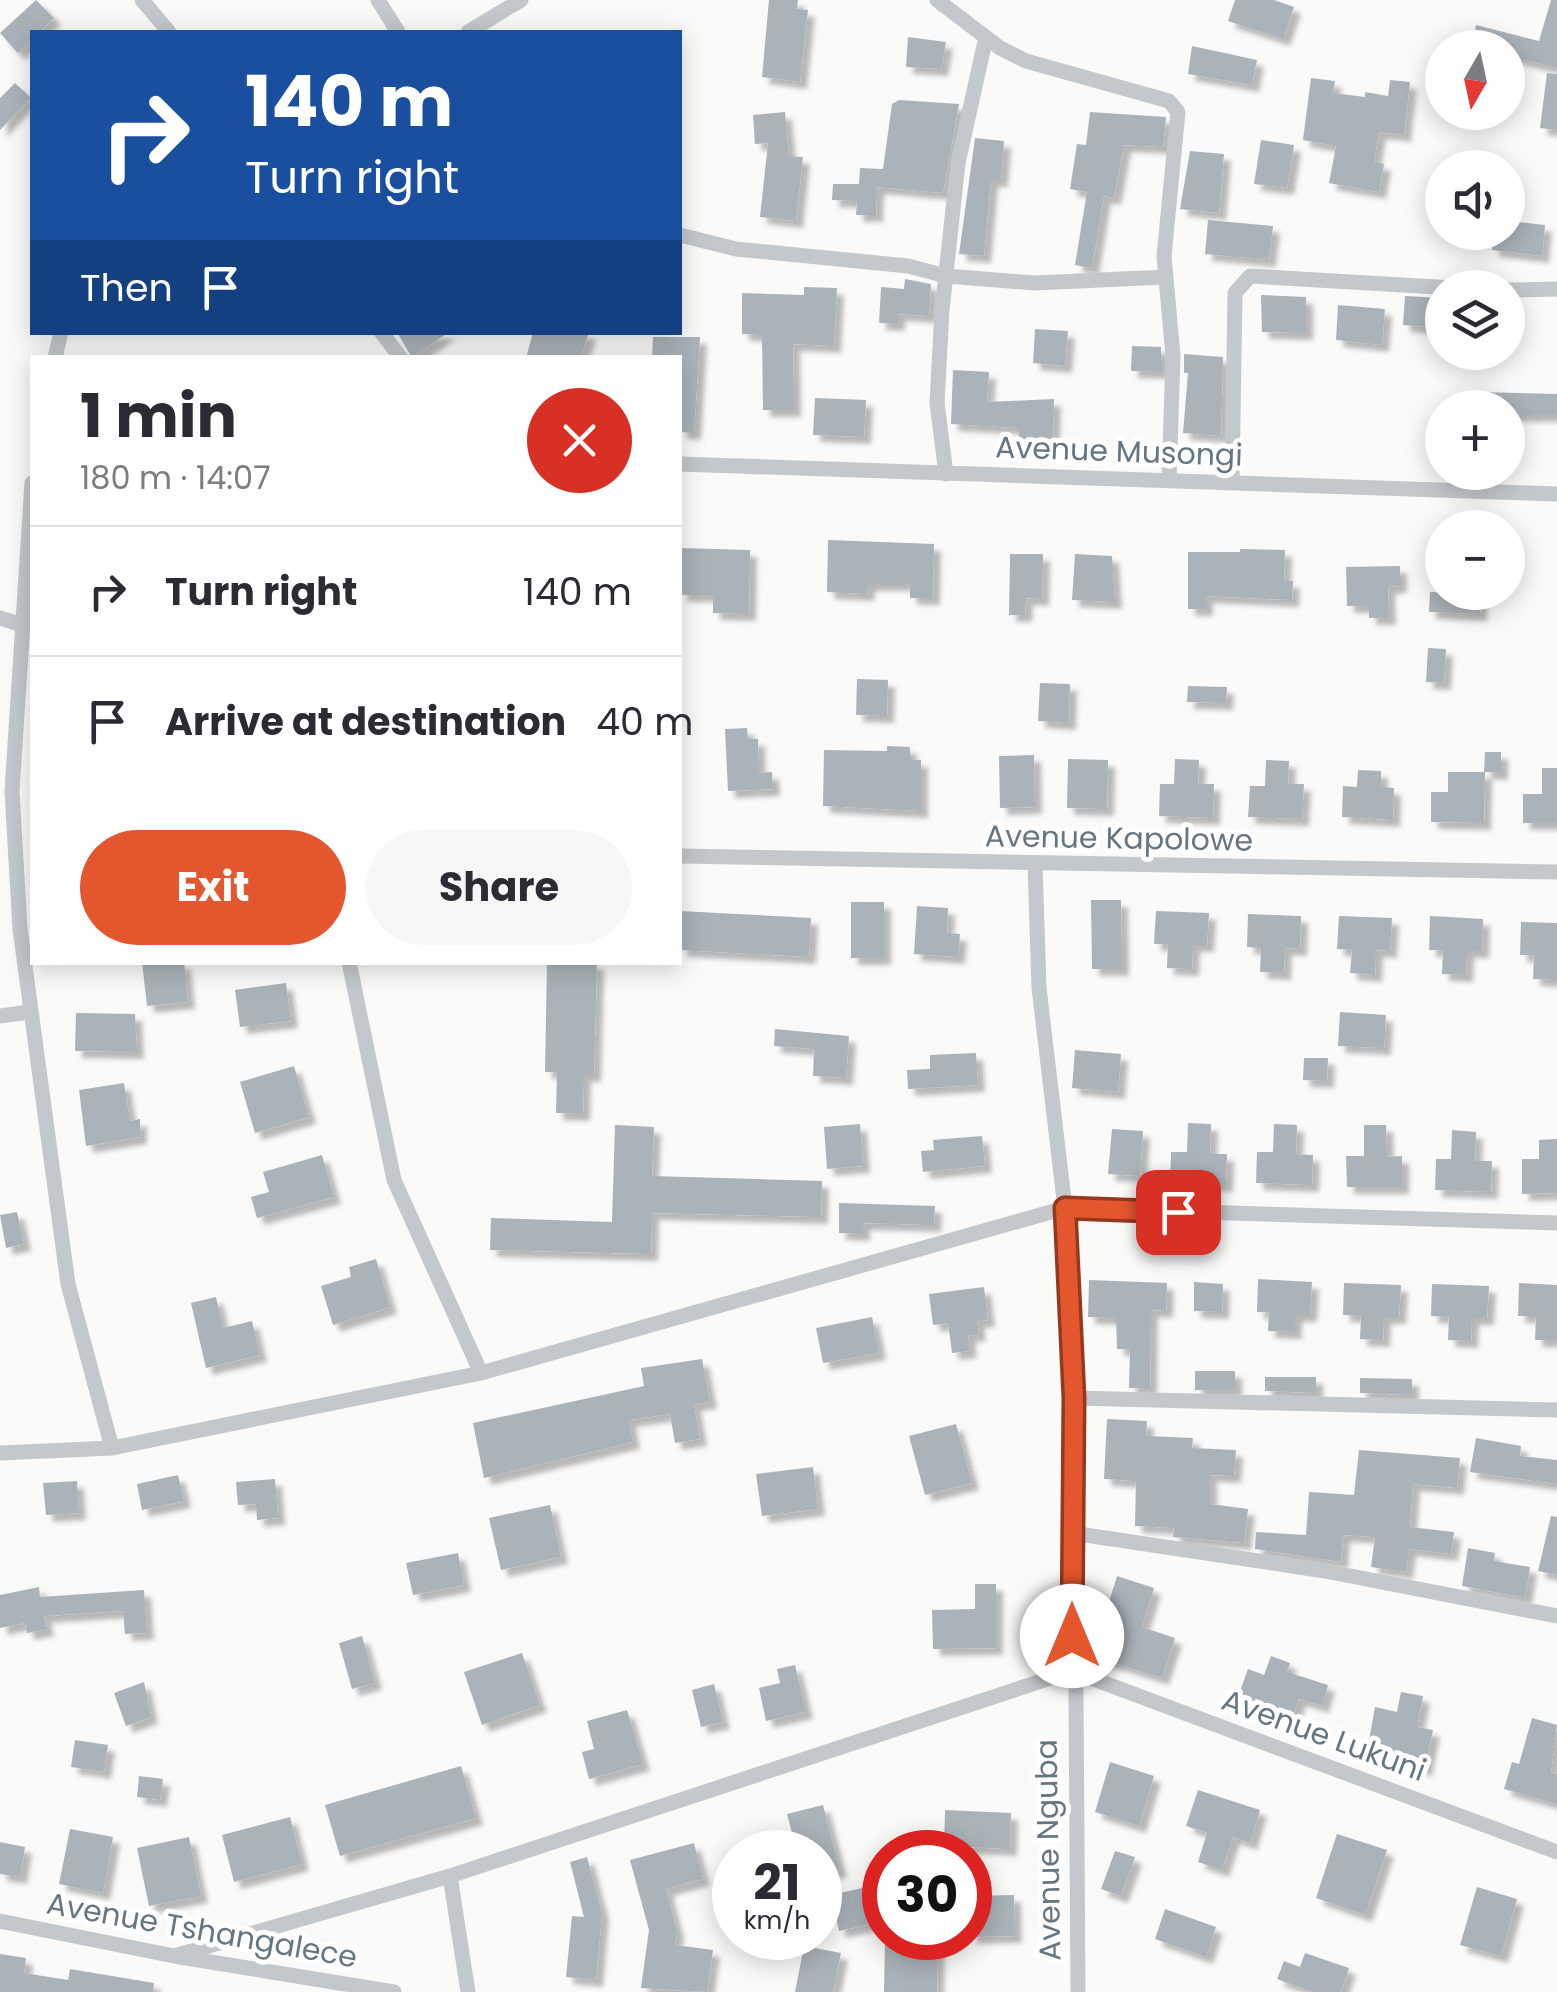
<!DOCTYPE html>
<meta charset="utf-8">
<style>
body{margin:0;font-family:Poppins,sans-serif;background:#f7f7f7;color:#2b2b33;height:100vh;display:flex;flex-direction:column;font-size:38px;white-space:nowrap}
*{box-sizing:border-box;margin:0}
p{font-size:32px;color:#7c7c81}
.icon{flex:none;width:55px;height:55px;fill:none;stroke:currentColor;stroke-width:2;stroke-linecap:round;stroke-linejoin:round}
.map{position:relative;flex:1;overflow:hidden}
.drawer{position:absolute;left:30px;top:355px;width:652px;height:610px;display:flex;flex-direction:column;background:#fff;border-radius:0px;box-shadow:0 5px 25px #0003}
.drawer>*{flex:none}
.banner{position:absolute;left:30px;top:30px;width:652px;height:305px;border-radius:0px;box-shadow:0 5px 25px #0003;background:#1a4fa0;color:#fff;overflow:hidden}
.needle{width:65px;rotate:189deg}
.controls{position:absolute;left:1425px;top:30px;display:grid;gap:20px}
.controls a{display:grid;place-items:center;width:100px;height:100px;border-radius:50%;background:#fff;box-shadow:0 5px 25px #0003;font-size:50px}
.speed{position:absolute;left:712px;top:1830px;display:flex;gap:20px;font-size:50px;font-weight:700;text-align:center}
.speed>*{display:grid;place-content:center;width:130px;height:130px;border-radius:50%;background:#fff;box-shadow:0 5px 25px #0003;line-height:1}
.speed small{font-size:25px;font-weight:400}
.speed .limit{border:15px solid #d22;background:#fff;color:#111}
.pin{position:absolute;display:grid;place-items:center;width:85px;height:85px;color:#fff;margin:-42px;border-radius:20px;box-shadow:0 5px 15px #0006}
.me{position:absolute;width:110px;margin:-55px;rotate:0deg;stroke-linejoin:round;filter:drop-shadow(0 0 8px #0008)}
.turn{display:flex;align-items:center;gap:35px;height:210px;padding:0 50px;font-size:45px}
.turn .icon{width:130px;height:130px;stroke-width:2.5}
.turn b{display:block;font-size:70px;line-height:85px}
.then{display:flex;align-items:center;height:95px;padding:0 50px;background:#0003;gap:20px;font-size:38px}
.round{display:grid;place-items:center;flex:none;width:105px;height:105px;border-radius:52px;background:#f7f7f7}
.head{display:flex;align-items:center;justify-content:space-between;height:170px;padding:0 50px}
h1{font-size:60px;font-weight:700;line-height:75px}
.cta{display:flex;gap:20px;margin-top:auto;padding:20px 50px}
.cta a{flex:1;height:115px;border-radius:60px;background:#e4572e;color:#fff;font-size:40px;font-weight:700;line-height:115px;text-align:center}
.cta a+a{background:#f7f7f7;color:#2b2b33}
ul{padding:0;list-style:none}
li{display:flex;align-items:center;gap:30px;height:130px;padding:0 50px;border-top:2px solid #e1e1e2}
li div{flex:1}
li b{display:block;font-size:38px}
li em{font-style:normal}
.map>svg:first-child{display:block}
.building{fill:#aab3b9;filter:url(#shadow)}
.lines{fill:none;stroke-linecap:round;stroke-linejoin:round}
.street{stroke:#c3c8cc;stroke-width:15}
.route-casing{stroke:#94391e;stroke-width:25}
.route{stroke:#e4572e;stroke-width:18}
.labels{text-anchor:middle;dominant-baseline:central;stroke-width:10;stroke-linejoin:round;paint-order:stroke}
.street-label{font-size:30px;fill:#657683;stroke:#fff}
</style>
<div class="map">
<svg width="1557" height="1992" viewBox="0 0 1557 1992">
<defs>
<filter id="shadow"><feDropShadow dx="7" dy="7" stdDeviation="2.5" flood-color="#0004"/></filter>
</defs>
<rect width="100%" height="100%" fill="#fafaf8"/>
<path class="building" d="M 36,0 L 54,18 L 39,32 L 32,32 L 32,39 L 18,53 L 0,33 Z
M 769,0 L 798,0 L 797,9 L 808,10 L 800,82 L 762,77 Z
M 1235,0 L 1274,0 L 1294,7 L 1283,39 L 1228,21 Z
M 1551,0 L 1557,0 L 1557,68 L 1508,56 L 1508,48 L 1473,48 L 1476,25 L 1539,41 Z
M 908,37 L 946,42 L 941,69 L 906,67 Z
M 1192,46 L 1257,60 L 1252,85 L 1188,74 Z
M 1547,73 L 1557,74 L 1557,130 L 1540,128 Z
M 1311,78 L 1335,81 L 1333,93 L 1365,97 L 1365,92 L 1388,96 L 1390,80 L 1410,82 L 1404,135 L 1379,132 L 1374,162 L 1384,164 L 1379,192 L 1329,183 L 1336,146 L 1303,140 Z
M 15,83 L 31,98 L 0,130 L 0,98 Z
M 899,100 L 959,104 L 943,193 L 877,187 L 876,215 L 856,215 L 857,201 L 832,200 L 833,184 L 859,184 L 860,168 L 883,169 L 892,104 Z
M 785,112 L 789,156 L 803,157 L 796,221 L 760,217 L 768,143 L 755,144 L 753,115 Z
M 1090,112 L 1166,117 L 1163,147 L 1124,145 L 1114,198 L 1104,196 L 1092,268 L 1075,265 L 1087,192 L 1070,189 L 1077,144 L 1086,145 Z
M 975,138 L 1004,141 L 1001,180 L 991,180 L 984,256 L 959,254 Z
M 1261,140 L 1294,145 L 1287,188 L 1254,184 Z
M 1190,151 L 1224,154 L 1219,213 L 1180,209 Z
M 1208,220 L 1273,226 L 1269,260 L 1205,254 Z
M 1508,221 L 1545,225 L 1542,256 L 1492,250 L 1494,232 L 1508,232 Z
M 905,279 L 931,284 L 929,316 L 898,314 L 898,324 L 879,323 L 881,287 L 904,289 Z
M 804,287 L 837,288 L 834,346 L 793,344 L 794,410 L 763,410 L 762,335 L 742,334 L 742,293 L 804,295 Z
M 1261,295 L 1306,297 L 1306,333 L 1262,332 Z
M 1405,296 L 1441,298 L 1439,328 L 1403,325 Z
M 1338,305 L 1385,309 L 1382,345 L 1336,340 Z
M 1035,329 L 1068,331 L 1065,366 L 1033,363 Z
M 397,332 L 449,332 L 412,358 Z
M 533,332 L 589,332 L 581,358 L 526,358 Z
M 653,337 L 700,337 L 694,433 L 680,432 L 680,358 L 652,358 Z
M 1132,346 L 1161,347 L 1161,372 L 1131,371 Z
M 1184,354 L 1223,357 L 1221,436 L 1183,433 L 1188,373 L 1184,373 Z
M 953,370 L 989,372 L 987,402 L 1054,399 L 1053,439 L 1019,439 L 1019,428 L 951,424 Z
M 1480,392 L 1557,394 L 1557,415 L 1508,415 L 1508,408 L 1480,408 Z
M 815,398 L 866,400 L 864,437 L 813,435 Z
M 828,540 L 934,544 L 933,598 L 910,598 L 910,584 L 868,584 L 867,594 L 827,592 Z
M 680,548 L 750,550 L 749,614 L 713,613 L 713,595 L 680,595 Z
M 1240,549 L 1285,550 L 1284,581 L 1293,581 L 1292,600 L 1206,596 L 1206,609 L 1188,609 L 1188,552 L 1240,552 Z
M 1010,554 L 1043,554 L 1042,599 L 1026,598 L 1025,615 L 1009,615 Z
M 1075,554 L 1112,556 L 1115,602 L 1072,600 Z
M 1400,566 L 1400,586 L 1388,587 L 1389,618 L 1369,618 L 1369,606 L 1347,606 L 1346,567 Z
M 1430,592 L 1481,593 L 1480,614 L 1429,612 Z
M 1428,648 L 1446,649 L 1444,683 L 1426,682 Z
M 857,679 L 888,680 L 887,716 L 856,715 Z
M 1040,683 L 1070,684 L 1069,723 L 1038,721 Z
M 1188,686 L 1227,687 L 1226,703 L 1187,702 Z
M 747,728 L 748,739 L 758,739 L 759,773 L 772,772 L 773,789 L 728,791 L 725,729 Z
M 887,746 L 910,747 L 910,760 L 921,760 L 921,811 L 823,806 L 824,750 L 887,751 Z
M 1485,752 L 1501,752 L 1501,773 L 1485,772 L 1484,823 L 1431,822 L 1431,792 L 1448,792 L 1448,772 L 1484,772 Z
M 1034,755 L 1035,807 L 1000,808 L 999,756 Z
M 1068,759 L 1108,760 L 1107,809 L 1067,808 Z
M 1175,759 L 1199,760 L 1198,784 L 1214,784 L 1213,818 L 1159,816 L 1160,784 L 1174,784 Z
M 1266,760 L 1289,761 L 1288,784 L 1304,784 L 1302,819 L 1248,817 L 1250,786 L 1265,786 Z
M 1542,768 L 1557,768 L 1557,823 L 1523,823 L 1523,794 L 1542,794 Z
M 1358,770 L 1381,771 L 1381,787 L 1394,788 L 1393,820 L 1342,817 L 1343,786 L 1357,787 Z
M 1091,900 L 1121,900 L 1122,969 L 1092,969 Z
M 851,902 L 884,902 L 884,958 L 851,958 Z
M 917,906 L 948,908 L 947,933 L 960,934 L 958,957 L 914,954 Z
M 680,911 L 811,918 L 809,957 L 680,950 Z
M 1156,911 L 1209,913 L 1207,945 L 1193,945 L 1192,969 L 1167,968 L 1168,944 L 1154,944 Z
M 1248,914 L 1301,916 L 1300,949 L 1285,948 L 1284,973 L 1260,972 L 1261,948 L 1247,947 Z
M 1339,916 L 1392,918 L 1390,951 L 1376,950 L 1375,975 L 1350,973 L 1352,950 L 1337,949 Z
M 1430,916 L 1483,919 L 1482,951 L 1467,951 L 1466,975 L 1442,974 L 1443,950 L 1429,950 Z
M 1521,922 L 1557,923 L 1557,980 L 1533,979 L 1534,955 L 1520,955 Z
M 142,962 L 184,962 L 188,1002 L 147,1006 Z
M 547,962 L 597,962 L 594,1075 L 584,1075 L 583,1114 L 556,1113 L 557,1072 L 545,1072 Z
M 286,983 L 291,1021 L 240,1027 L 235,990 Z
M 1340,1012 L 1386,1015 L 1384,1048 L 1338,1046 Z
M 76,1013 L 135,1014 L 137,1052 L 75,1051 Z
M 775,1029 L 849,1036 L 846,1078 L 813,1076 L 814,1049 L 774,1046 Z
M 1075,1050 L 1121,1054 L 1118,1092 L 1072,1088 Z
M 976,1053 L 978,1085 L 908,1089 L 907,1070 L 930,1069 L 930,1055 Z
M 1304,1058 L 1328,1058 L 1327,1081 L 1303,1080 Z
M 294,1066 L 309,1117 L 255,1133 L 240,1082 Z
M 124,1083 L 130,1121 L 140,1119 L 140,1137 L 86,1146 L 79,1090 Z
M 1188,1123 L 1211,1124 L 1210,1154 L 1227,1154 L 1226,1185 L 1170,1183 L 1171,1152 L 1187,1152 Z
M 860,1124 L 863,1166 L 827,1169 L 824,1127 Z
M 1274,1124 L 1297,1125 L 1296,1154 L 1313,1155 L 1312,1185 L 1256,1183 L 1257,1152 L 1273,1152 Z
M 615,1125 L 654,1127 L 652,1176 L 822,1181 L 821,1217 L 652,1213 L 651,1254 L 490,1250 L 491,1218 L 612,1222 Z
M 1364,1125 L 1386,1125 L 1387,1157 L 1402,1156 L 1402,1187 L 1347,1187 L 1346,1156 L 1364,1156 Z
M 1112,1129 L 1143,1131 L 1140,1176 L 1108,1174 Z
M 1452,1130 L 1476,1132 L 1475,1161 L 1492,1161 L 1491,1192 L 1435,1190 L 1436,1159 L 1451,1159 Z
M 982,1136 L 985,1166 L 923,1172 L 921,1151 L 934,1150 L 933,1140 Z
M 1557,1139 L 1557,1193 L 1522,1194 L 1522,1159 L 1539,1159 L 1539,1140 Z
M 322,1155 L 334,1197 L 257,1218 L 251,1197 L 269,1192 L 263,1172 Z
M 839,1203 L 935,1206 L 934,1225 L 863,1223 L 863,1234 L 839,1233 Z
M 17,1212 L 24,1244 L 6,1248 L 0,1215 Z
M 376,1259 L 390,1307 L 333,1325 L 321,1286 L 351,1277 L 349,1267 Z
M 1258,1279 L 1312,1282 L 1310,1315 L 1295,1315 L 1295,1332 L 1268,1331 L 1269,1312 L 1257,1312 Z
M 1089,1280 L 1167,1283 L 1166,1311 L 1151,1310 L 1150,1388 L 1129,1388 L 1130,1349 L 1117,1349 L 1116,1318 L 1088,1317 Z
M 1194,1282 L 1223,1284 L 1222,1312 L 1194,1311 Z
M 1344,1283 L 1401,1285 L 1399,1317 L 1384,1317 L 1383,1340 L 1360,1339 L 1361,1316 L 1343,1315 Z
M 1519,1283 L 1557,1285 L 1557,1340 L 1535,1340 L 1536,1316 L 1518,1316 Z
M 1432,1284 L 1489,1286 L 1487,1318 L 1472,1318 L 1471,1341 L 1448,1340 L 1449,1317 L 1431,1316 Z
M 984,1287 L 988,1320 L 977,1321 L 979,1334 L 968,1336 L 970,1351 L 952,1353 L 948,1323 L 933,1325 L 929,1294 Z
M 216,1297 L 223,1328 L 252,1321 L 260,1355 L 206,1368 L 191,1303 Z
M 872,1317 L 879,1353 L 823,1363 L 816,1328 Z
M 702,1359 L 710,1402 L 694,1404 L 700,1439 L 675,1443 L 670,1414 L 629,1420 L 633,1442 L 484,1478 L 473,1423 L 644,1386 L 641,1368 Z
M 1195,1371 L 1235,1371 L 1235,1390 L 1195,1390 Z
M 1265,1377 L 1316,1377 L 1316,1393 L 1265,1391 Z
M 1360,1378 L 1412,1379 L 1412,1395 L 1360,1393 Z
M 1107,1419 L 1147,1421 L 1146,1436 L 1193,1438 L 1192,1448 L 1236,1450 L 1234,1476 L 1210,1475 L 1210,1504 L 1248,1509 L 1244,1543 L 1173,1537 L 1174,1528 L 1135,1526 L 1136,1481 L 1104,1479 Z
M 956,1424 L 972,1483 L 925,1495 L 909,1436 Z
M 1476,1438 L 1521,1446 L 1520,1456 L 1557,1460 L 1557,1484 L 1470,1472 Z
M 1359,1450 L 1460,1458 L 1457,1488 L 1413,1484 L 1410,1527 L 1454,1532 L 1451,1554 L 1409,1549 L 1406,1572 L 1371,1567 L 1375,1537 L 1343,1535 L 1341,1562 L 1255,1549 L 1256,1532 L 1306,1535 L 1309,1492 L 1354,1495 Z
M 813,1467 L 818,1509 L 762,1516 L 756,1474 Z
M 178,1475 L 184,1501 L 142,1510 L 137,1484 Z
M 275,1479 L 278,1518 L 257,1520 L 256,1504 L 238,1505 L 236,1482 Z
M 77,1481 L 79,1513 L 46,1515 L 43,1483 Z
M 550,1505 L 561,1557 L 501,1570 L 489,1518 Z
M 1551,1516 L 1557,1517 L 1557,1575 L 1538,1571 Z
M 1468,1548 L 1495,1553 L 1494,1561 L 1530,1567 L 1525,1598 L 1462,1586 Z
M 458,1553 L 464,1585 L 413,1595 L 406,1563 Z
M 1117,1576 L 1154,1588 L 1142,1627 L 1175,1638 L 1162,1678 L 1092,1656 Z
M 975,1584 L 996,1584 L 996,1648 L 933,1649 L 932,1610 L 975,1609 Z
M 39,1587 L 40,1597 L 144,1590 L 147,1633 L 125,1634 L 123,1611 L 44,1616 L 47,1629 L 27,1633 L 25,1623 L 0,1628 L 0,1595 Z
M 362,1636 L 375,1683 L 352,1689 L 339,1643 Z
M 522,1653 L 540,1705 L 482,1725 L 464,1672 Z
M 1271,1656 L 1290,1663 L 1287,1672 L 1328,1685 L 1322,1706 L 1299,1699 L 1291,1721 L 1236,1702 L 1248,1669 L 1264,1675 Z
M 795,1665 L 806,1712 L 766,1721 L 759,1688 L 780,1683 L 777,1669 Z
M 144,1682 L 151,1717 L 126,1726 L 114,1693 Z
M 714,1684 L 723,1722 L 701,1727 L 692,1690 Z
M 1401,1692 L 1423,1696 L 1417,1727 L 1433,1730 L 1425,1769 L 1366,1757 L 1375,1707 L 1397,1712 Z
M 627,1710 L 643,1764 L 589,1779 L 582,1752 L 594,1749 L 587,1721 Z
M 1532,1718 L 1557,1725 L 1551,1772 L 1557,1774 L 1557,1804 L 1504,1789 L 1512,1762 L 1519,1764 Z
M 75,1740 L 108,1745 L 104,1772 L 71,1767 Z
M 1110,1762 L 1154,1776 L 1139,1826 L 1095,1812 Z
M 461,1766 L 476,1818 L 340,1856 L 325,1805 Z
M 139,1776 L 163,1779 L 160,1800 L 137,1797 Z
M 1198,1790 L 1260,1810 L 1250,1843 L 1233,1837 L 1222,1870 L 1198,1862 L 1207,1833 L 1186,1826 Z
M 823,1805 L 840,1870 L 820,1875 L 820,1852 L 797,1852 L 787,1814 Z
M 945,1810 L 1011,1813 L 1010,1849 L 944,1846 Z
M 290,1817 L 302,1864 L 234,1882 L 222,1835 Z
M 70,1829 L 113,1837 L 103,1893 L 59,1884 Z
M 1337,1834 L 1387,1850 L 1365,1915 L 1316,1898 Z
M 189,1837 L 201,1896 L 149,1906 L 137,1848 Z
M 0,1842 L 25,1847 L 20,1877 L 0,1874 Z
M 694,1843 L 703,1879 L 666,1889 L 677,1931 L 675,1945 L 713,1950 L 707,1992 L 641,1988 L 649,1930 L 630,1860 Z
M 1115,1851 L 1135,1857 L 1121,1896 L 1101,1889 Z
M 587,1857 L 602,1913 L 596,1980 L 566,1977 L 572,1916 L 584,1917 L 570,1862 Z
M 871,1886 L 879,1922 L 839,1931 L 831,1895 Z
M 1477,1887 L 1517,1899 L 1501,1956 L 1460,1945 Z
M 1014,1895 L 1015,1936 L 970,1937 L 970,1896 Z
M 1165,1909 L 1216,1927 L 1206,1957 L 1155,1939 Z
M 885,1939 L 938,1940 L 937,1992 L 884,1992 Z
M 804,1946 L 841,1953 L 833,1992 L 795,1992 Z
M 1305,1953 L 1349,1968 L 1341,1992 L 1312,1992 L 1277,1979 L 1284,1961 L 1300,1967 Z
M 0,1954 L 26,1958 L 24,1973 L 68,1980 L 70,1969 L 154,1983 L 153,1992 L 0,1992 Z"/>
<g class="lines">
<path class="street" d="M 142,0 L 169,32
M 378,0 L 398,32
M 937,0 L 1000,48 L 1026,61 L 1169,101 L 1178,112 L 1164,256 L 1173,356 L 1169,480
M 468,32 L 521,0
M 680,235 L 736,249 L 908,266 L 946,276 L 1035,283 L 1166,277
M 1508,290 L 1557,289
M 381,332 L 401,358
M 55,358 L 61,332
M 680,464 L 1557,494
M 946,474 L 937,403 L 942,310 L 958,163 L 986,37
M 1232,481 L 1235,293 L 1250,276 L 1454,288
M 32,483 L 12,791 L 20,929 L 68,1284 L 112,1448
M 0,618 L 22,625
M 680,856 L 1557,872
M 1035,864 L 1039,988 L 1065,1208 L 1074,1398 L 1078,1992
M 349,962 L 394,1180 L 481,1373
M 0,1016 L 29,1012
M 1074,1398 L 1557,1410
M 0,1453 L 112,1448 L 481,1373 L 1065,1208 L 1557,1223
M 1072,1533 L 1325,1571 L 1557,1616
M 450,1876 L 468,1992
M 0,1921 L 174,1956 L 394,1992
M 174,1956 L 450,1876 L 1072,1671 L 1557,1852"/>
</g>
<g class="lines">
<g class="route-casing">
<path id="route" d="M 1072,1636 L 1074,1398 L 1065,1208 L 1178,1212"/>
</g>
<use href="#route" class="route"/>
</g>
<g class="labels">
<g class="street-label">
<text transform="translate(1119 451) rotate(2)">Avenue Musongi</text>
<text transform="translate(1119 838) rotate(1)">Avenue Kapolowe</text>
<text transform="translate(1324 1735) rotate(20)">Avenue Lukuni</text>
<text transform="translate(1048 1850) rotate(-91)">Avenue Nguba</text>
<text transform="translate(202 1930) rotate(10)">Avenue Tshangalece</text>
</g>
</g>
</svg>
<div class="controls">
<a><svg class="needle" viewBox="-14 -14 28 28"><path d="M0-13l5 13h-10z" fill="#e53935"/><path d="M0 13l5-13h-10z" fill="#7c7c81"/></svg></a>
<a><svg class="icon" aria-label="sound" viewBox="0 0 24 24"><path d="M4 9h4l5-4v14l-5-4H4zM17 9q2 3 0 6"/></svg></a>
<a><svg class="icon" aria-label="layers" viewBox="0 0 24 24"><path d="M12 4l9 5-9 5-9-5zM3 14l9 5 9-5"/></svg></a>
<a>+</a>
<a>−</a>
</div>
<div class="speed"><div>21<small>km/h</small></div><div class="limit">30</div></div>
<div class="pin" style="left:1178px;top:1212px;background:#d93025"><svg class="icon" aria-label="arrive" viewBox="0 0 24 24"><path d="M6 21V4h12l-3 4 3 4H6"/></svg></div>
<svg class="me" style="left:1072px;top:1636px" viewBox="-20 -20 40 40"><circle r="19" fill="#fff"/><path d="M0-13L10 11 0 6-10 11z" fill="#e4572e"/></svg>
<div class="banner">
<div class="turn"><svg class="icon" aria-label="right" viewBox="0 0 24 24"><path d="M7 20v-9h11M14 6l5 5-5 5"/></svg><div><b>140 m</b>Turn right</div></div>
<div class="then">Then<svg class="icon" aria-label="arrive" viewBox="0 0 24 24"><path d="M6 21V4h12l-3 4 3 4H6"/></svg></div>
</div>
<section class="drawer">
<div class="head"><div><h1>1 min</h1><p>180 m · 14:07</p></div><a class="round" style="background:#d93025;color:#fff"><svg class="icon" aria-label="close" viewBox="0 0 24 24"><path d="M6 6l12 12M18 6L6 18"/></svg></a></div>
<ul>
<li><svg class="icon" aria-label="right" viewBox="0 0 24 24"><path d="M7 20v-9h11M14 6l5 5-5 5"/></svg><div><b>Turn right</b></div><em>140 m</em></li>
<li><svg class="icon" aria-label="arrive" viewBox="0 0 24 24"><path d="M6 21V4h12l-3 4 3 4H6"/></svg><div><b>Arrive at destination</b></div><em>40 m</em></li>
</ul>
<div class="cta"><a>Exit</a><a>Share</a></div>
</section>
</div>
